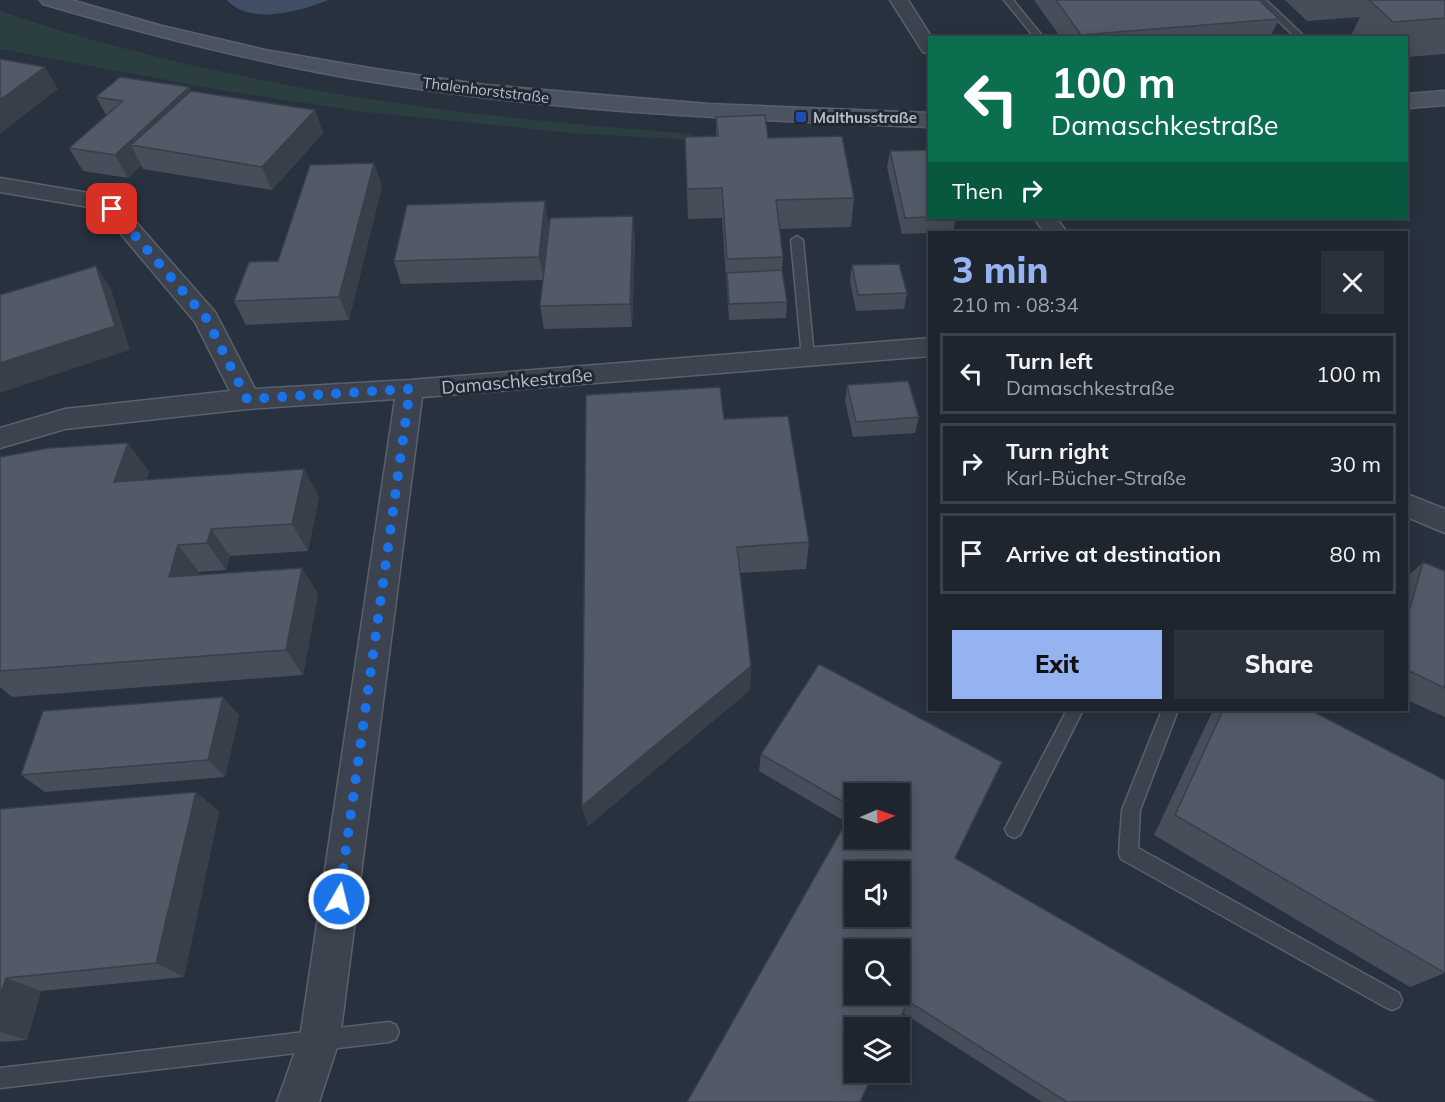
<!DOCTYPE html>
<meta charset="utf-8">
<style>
body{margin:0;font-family:Mulish,sans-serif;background:#2b313a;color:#f1f3f6;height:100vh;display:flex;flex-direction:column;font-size:22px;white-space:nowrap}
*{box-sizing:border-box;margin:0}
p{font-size:20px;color:#a1a5aa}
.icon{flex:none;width:33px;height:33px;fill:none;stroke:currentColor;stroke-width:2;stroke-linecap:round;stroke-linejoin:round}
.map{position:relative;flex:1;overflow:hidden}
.drawer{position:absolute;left:928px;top:231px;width:480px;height:480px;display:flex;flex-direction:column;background:#1e252e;border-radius:0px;box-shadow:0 3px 15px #0003,0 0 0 2px #3c424a}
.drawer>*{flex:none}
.top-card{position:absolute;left:928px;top:36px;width:480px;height:183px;border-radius:0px;box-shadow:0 3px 15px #0003,0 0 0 2px #3c424a;background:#0b6e4f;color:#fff;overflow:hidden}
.needle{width:39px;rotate:88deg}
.buttons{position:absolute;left:844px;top:783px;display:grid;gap:12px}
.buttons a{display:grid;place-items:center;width:66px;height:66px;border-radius:0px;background:#1e252e;box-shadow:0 3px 15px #0003,0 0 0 2px #3c424a;font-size:30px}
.pin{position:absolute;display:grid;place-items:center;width:51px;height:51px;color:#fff;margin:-26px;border-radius:12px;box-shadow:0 3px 9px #0006}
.me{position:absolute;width:66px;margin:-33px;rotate:8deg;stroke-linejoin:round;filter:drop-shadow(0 0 4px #0008)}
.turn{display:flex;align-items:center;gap:21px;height:126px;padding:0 24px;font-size:27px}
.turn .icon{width:78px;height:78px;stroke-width:2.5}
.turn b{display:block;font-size:42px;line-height:51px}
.then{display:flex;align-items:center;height:57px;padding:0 24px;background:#0003;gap:12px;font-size:22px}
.round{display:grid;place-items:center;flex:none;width:63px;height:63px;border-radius:0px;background:#2b313a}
.overview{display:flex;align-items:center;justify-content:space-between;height:102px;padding:0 24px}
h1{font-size:36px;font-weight:800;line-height:45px;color:#95b2f1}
.action{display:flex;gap:12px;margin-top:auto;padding:12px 24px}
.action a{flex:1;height:69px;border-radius:0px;background:#95b2f1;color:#111;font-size:24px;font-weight:800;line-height:69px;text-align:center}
.action a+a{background:#2b313a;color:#f1f3f6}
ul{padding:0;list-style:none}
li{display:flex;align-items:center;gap:18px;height:81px;margin:0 12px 9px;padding:0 12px;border:3px solid #3c424a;border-radius:0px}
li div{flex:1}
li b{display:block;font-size:22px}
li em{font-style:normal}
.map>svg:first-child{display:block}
.green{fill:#2b3e40}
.water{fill:#404f65}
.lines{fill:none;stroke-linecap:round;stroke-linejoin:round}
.service-casing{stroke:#5a616b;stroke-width:3}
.minor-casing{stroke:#5a616b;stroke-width:3}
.secondary-casing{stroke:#5a616b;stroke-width:3}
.service{fill:#3c434e;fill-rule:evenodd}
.minor{fill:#3c434e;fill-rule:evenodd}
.secondary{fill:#4b5260;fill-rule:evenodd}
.wall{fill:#474d59}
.shaded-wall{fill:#393f49}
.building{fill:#525a68;stroke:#393f49;stroke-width:1.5;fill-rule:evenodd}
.route{stroke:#1a73e8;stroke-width:10;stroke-dasharray:0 18}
.transit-dot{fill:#1a4fb4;stroke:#212833;stroke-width:2}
.labels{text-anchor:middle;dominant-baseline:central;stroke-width:6;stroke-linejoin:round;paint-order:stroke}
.far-street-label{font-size:15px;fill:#b8bec8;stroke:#212833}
.far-poi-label{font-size:15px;font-weight:bold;fill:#b8bec8;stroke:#212833;text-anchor:start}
.street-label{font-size:18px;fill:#b8bec8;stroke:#212833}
</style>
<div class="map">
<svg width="1445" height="1102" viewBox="0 0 1445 1102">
<rect width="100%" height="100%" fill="#28313e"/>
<path class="green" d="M 0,11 C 223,87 461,117 694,134 L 691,140 L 571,133 L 356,111 L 220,90 L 0,49 Z"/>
<path class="water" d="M 227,0 L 328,0 C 300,11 251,26 227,0 Z"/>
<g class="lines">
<g class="service-casing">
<path id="service" d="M 1004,0 L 1013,0 L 1044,38 L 1035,38 Z
M 1257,0 L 1266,0 L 1306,38 L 1296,38 Z
M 797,236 L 803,240 L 814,357 L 808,361 L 802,357 L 791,240 Z
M 1067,710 L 1083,710 L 1020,835 L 1014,838 L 1008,835 L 1005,829 L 1008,823 Z
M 1162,710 L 1178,710 L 1140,810 L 1138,848 L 1399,993 L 1402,1000 L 1399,1007 L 1392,1010 L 1385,1007 L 1121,859 L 1119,853 L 1122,810 Z
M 389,1022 L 396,1025 L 399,1032 L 396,1039 L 389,1042 L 0,1088 L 0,1068 Z"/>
</g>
<g class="minor-casing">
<path id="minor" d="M 890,0 L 908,0 L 932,38 L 930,38 L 930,54 L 923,52 Z
M 0,178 L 95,194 L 120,204 L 215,312 L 255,389 L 410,380 L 930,338 L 930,356 L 422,397 L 340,1038 L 319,1102 L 277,1102 L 300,1038 L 395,399 L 247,409 L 65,429 L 0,448 L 0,428 L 65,409 L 230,391 L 195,322 L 104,214 L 89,207 L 0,192 Z
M 1034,218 L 1056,218 L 1067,232 L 1044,232 Z
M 1407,494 L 1445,509 L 1445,533 L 1407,517 Z"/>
</g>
<g class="secondary-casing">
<path id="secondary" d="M 40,0 L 71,0 L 162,26 L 265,50 L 375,69 L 485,85 L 708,104 L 930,113 L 930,127 C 744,120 558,112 374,82 C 262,64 152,36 43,4 Z
M 1445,91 L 1445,105 L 1407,108 L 1407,94 Z"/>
</g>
<use href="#service" class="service"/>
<use href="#minor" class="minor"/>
<use href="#secondary" class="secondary"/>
</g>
<path class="wall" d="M 1034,0 L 1259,0 L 1279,19 L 1270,38 L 1061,38 Z
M 1285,0 L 1445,0 L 1445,54 L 1407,57 L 1407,38 L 1350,38 L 1360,17 L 1307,21 Z
M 189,87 L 191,91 L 315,110 L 323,133 L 272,190 L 143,169 L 141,165 L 128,178 L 83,171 L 69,148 L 106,115 L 96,97 Z
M 716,117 L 768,138 L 854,198 L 851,227 L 780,229 L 783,257 L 782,270 L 787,302 L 786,318 L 729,320 L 722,218 L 688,219 L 685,137 L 716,136 Z
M 890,151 L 930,218 L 956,218 L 953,232 L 902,234 L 887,167 Z
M 374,163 L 382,186 L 349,320 L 246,325 L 234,301 L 278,261 Z
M 633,216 L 635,240 L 632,327 L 544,329 L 540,306 L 543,280 L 401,284 L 394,261 L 549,223 Z
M 852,265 L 907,293 L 904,309 L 856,311 L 850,281 Z
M 847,385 L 919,417 L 915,433 L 853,437 L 845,401 Z
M 724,419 L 809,542 L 806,569 L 740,573 L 751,666 L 750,690 L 588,826 L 582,806 Z
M 0,457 L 149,471 L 146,480 L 304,469 L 319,497 L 308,551 L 230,556 L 226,570 L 199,572 L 198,575 L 302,568 L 318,594 L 303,675 L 12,697 L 0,687 Z
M 1423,562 L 1445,571 L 1445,717 L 1407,700 L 1407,577 Z
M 1213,710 L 1310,710 L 1445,780 L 1445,973 L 1410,987 L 1154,835 Z
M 239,715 L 225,777 L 45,792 L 21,775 Z
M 761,754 L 955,858 L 1378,1102 L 1042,1102 L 903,1013 L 846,822 L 759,771 Z
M 196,792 L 219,812 L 184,977 L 41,991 L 27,1040 L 0,1042 L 0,809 Z"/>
<path class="shaded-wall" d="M 45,67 L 58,89 L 0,134 L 0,100 Z
M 189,87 L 200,110 L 131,145 L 141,165 L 128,178 L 115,155 Z
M 315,110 L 323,133 L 272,190 L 262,167 Z
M 374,163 L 382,186 L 349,320 L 339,297 Z
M 545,201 L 549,225 L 544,280 L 539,257 Z
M 633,216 L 635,240 L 632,327 L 630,304 Z
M 96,266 L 111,289 L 130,350 L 0,393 L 0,363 Z
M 128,443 L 149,471 L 136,510 L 114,482 Z
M 304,469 L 319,497 L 308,551 L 292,524 Z
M 211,529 L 230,556 L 226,570 L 207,543 Z
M 178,545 L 199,572 L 190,604 L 169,577 Z
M 302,568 L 318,594 L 303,675 L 286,650 Z
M 751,666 L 750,690 L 588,826 L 582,806 Z
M 223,697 L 239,715 L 225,777 L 208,760 Z
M 196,792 L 219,812 L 184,977 L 156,963 Z
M 6,978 L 41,991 L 27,1040 L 0,1032 L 0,995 Z"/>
<path class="building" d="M 1056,0 L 1259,0 L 1279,19 L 1081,35 Z
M 1369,0 L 1445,0 L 1445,18 L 1393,22 Z
M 0,59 L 45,67 L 0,100 Z
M 120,77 L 189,87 L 115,155 L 69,148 L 123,101 L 96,97 Z
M 191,91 L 315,110 L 262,167 L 131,145 Z
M 765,115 L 768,138 L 842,136 L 854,198 L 776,200 L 783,257 L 727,259 L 722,188 L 687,189 L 685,137 L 718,136 L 716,117 Z
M 930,150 L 930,217 L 905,218 L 890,151 Z
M 374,163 L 339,297 L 234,301 L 249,262 L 278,261 L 310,165 Z
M 545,201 L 539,257 L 394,261 L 407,205 Z
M 633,216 L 630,304 L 540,306 L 550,218 Z
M 899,264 L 907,293 L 858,295 L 852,265 Z
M 96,266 L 115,326 L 0,363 L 0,295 Z
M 782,270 L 787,302 L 729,304 L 727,273 Z
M 908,381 L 919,417 L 856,422 L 847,385 Z
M 720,387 L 724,419 L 788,416 L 809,542 L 737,547 L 751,666 L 582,806 L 586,395 Z
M 128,443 L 114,482 L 304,469 L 292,524 L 211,529 L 207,543 L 178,545 L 169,577 L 302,568 L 286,650 L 0,671 L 0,457 L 49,448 Z
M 1423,562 L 1445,571 L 1445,688 L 1407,670 L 1407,618 Z
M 819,664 L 1002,762 L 955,858 L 1378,1102 L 1067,1102 L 908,1001 L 896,1028 L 855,1028 L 855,1072 L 874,1072 L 860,1102 L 687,1102 L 854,808 L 761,754 ZM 855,794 L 900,794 L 900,838 L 855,838 ZM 855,872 L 900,872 L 900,916 L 855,916 ZM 855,950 L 900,950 L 900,994 L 855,994 Z
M 223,697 L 208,760 L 21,775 L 43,711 Z
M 1223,710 L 1310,710 L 1445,780 L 1445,973 L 1175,815 Z
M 196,792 L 156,963 L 6,978 L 0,995 L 0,809 Z"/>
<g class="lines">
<path class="route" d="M 112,209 L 206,318 L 247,399 L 410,389 L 339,899"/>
</g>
<rect class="transit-dot" x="795" y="111" width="12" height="12" rx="3"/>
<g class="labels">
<g class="far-street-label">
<text transform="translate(486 90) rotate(7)">Thalenhorststraße</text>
</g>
<g class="far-poi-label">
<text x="813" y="117">Malthusstraße</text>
</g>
<g class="street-label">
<text transform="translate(517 381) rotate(-5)">Damaschkestraße</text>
</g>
</g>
</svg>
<div class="buttons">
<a><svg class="needle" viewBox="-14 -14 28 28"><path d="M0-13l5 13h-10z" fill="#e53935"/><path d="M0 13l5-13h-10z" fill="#a1a5aa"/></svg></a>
<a><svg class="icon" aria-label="sound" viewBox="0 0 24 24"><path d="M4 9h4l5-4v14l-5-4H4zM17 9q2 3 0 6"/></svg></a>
<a><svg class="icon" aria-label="search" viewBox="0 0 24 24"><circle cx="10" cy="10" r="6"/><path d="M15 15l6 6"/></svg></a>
<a><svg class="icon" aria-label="layers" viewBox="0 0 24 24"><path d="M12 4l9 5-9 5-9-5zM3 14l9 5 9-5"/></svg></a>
</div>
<div class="pin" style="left:112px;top:209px;background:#d93025"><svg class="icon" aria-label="arrive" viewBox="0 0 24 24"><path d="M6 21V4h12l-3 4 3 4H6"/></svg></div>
<svg class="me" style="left:339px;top:899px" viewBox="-20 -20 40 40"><circle r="17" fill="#1a73e8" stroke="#fff" stroke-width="3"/><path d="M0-11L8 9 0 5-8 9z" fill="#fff"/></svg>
<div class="top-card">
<div class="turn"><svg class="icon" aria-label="left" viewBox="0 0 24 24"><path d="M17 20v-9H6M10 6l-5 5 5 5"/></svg><div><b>100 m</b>Damaschkestraße</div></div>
<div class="then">Then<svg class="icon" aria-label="right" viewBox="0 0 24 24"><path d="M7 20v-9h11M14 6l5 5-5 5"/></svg></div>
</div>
<section class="drawer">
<div class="overview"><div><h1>3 min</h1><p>210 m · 08:34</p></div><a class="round"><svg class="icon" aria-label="close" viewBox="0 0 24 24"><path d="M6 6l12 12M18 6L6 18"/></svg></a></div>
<ul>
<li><svg class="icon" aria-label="left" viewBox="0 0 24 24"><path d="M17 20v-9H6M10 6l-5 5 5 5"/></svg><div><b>Turn left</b><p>Damaschkestraße</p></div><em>100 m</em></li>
<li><svg class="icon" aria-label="right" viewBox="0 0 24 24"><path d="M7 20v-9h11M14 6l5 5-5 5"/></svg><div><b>Turn right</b><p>Karl-Bücher-Straße</p></div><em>30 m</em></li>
<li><svg class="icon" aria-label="arrive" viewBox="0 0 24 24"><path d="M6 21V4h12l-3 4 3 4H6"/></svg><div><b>Arrive at destination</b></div><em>80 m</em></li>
</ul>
<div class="action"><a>Exit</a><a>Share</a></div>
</section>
</div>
